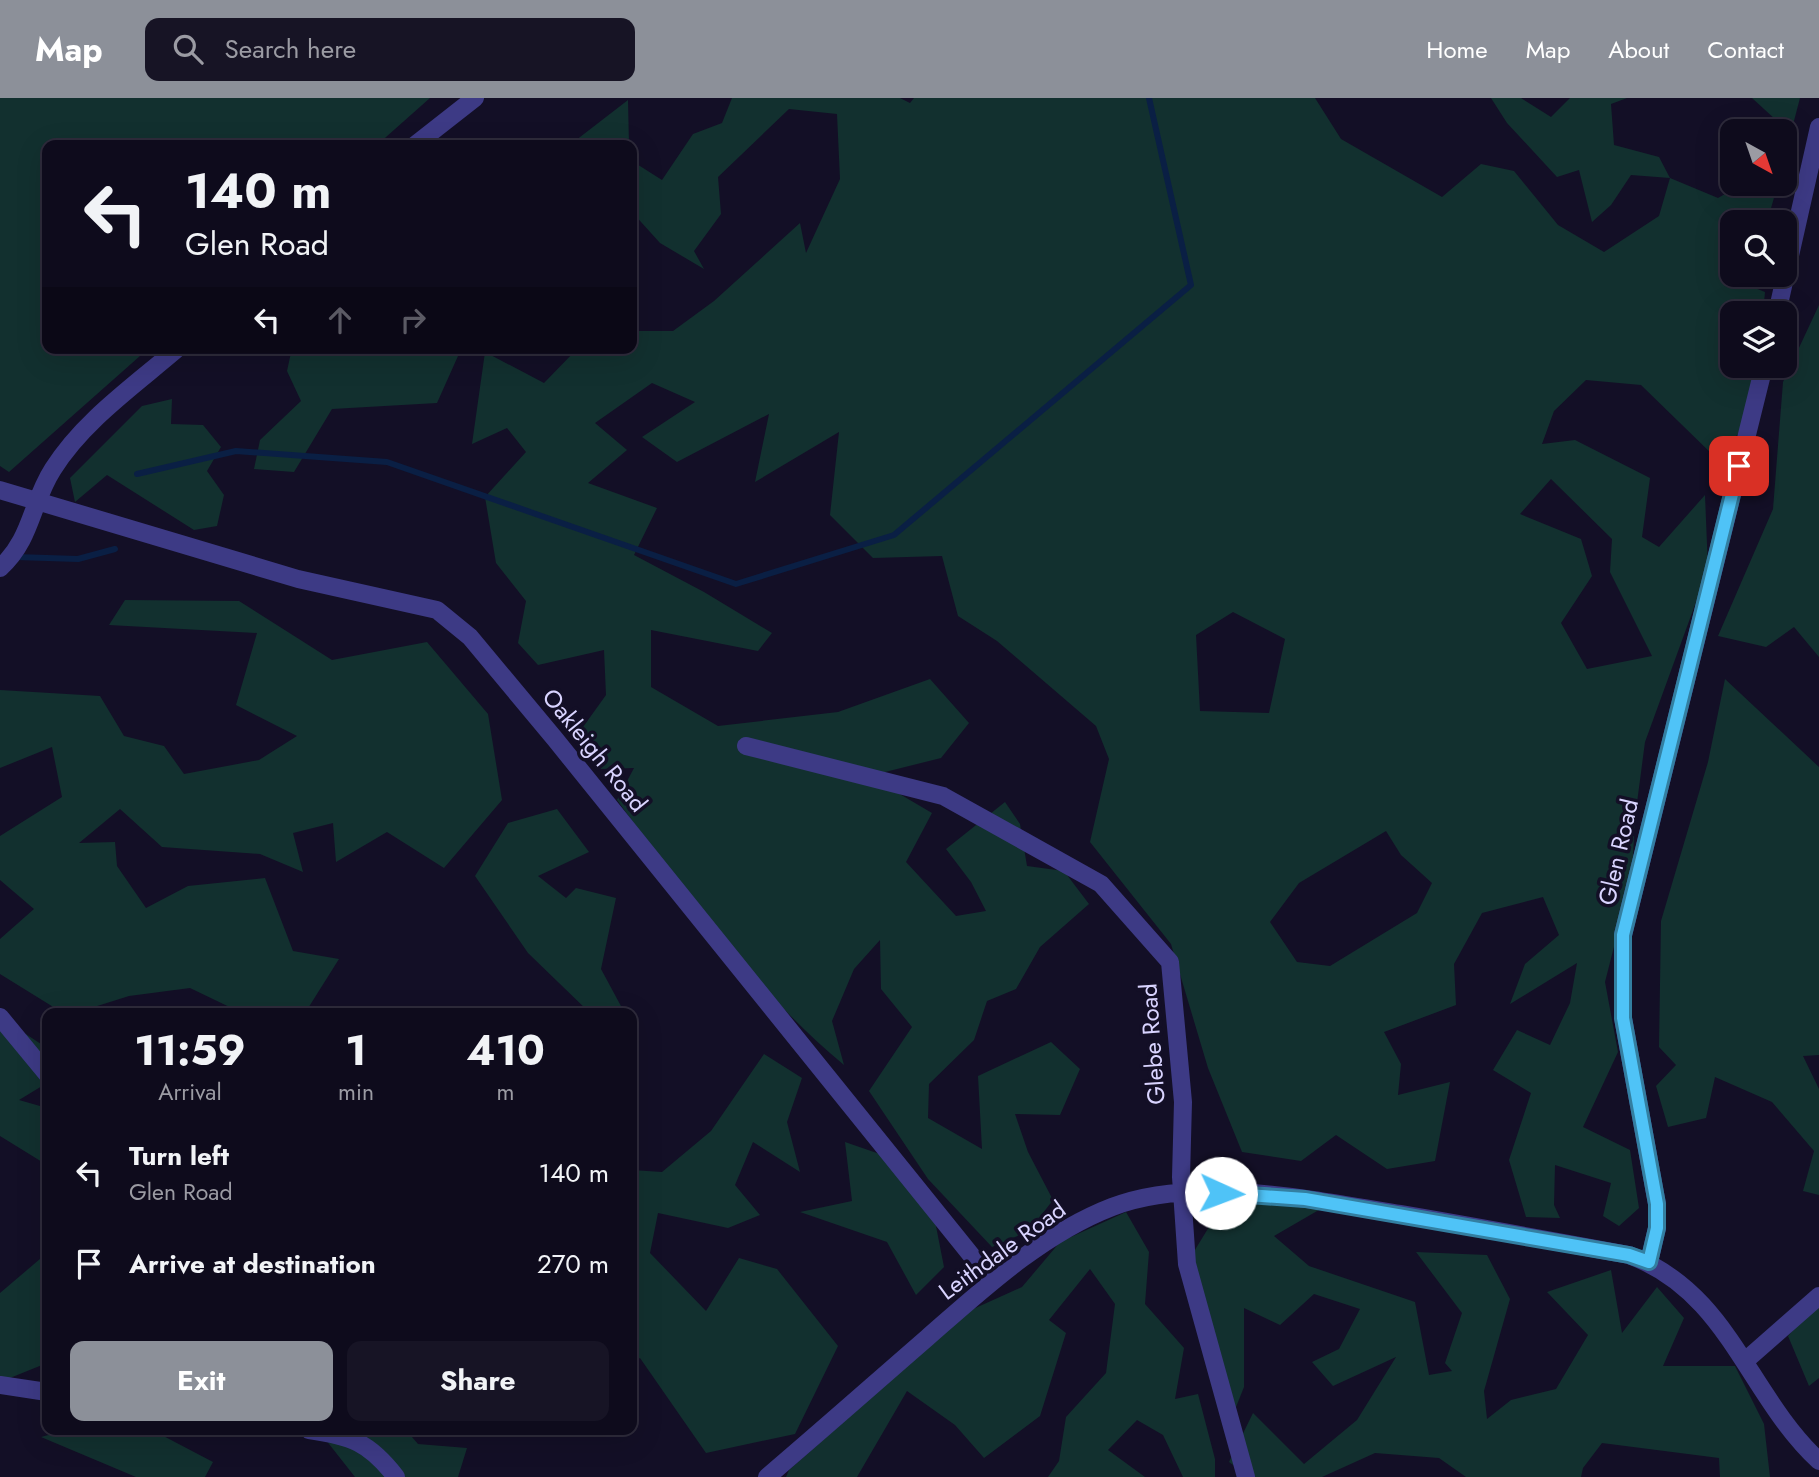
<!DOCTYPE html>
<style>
body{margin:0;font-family:Jost,sans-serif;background:#171425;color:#f1f3f6;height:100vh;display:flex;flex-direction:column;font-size:26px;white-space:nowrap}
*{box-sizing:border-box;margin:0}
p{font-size:23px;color:#9b9ba3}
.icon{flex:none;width:38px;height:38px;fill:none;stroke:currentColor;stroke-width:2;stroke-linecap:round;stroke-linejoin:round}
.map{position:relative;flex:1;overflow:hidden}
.side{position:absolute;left:42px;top:910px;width:595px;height:427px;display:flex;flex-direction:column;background:#0e0b1c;border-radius:14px;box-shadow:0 7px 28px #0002,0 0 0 2px #2e2b3b}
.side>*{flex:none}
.hud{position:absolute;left:42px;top:42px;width:595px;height:214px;border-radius:14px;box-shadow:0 7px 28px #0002,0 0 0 2px #2e2b3b;background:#0e0b1c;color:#f1f3f6;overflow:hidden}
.needle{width:46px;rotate:140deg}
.tools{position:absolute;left:1720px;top:21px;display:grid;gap:14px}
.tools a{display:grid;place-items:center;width:77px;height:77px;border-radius:14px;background:#0e0b1c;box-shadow:0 7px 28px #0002,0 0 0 2px #2e2b3b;font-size:35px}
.pin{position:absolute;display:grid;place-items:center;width:60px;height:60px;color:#fff;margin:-30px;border-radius:14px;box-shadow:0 4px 10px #0006}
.me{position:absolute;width:77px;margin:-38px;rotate:92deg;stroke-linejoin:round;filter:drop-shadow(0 0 5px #0008)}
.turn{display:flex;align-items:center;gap:24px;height:147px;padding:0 28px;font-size:32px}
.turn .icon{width:91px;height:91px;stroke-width:2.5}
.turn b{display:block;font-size:49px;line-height:60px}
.lanes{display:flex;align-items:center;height:66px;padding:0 28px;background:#0003;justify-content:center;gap:35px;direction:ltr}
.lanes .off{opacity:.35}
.eta{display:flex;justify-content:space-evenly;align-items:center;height:119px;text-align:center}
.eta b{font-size:42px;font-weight:700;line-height:49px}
.primary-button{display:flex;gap:14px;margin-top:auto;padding:14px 28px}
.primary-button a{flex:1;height:80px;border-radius:14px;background:#8c9099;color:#fff;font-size:28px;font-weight:700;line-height:80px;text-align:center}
.primary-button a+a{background:#171425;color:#f1f3f6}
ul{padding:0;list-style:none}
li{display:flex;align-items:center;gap:21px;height:91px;padding:0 28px}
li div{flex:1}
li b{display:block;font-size:26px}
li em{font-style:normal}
header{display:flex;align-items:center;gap:42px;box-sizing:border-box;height:98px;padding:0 35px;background:#8c9099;color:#fff}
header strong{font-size:33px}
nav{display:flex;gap:38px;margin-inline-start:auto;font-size:24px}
.search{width:490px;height:63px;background:#171425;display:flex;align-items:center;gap:18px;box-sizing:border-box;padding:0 24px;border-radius:14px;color:#9b9ba3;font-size:26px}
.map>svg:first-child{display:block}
.green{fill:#12302f;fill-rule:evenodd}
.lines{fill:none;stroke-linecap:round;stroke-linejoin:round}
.stream{stroke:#0a1f44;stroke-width:6}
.minor{stroke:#3d3a85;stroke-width:18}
.route-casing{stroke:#337fa1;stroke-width:18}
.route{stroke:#4fc3f7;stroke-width:12}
.labels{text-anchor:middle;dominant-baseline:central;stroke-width:7;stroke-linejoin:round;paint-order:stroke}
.street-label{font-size:24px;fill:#d9d4ff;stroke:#130f26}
</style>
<header>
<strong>Map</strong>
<div class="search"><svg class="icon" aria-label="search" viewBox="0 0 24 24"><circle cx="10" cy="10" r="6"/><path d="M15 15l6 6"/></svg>Search here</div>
<nav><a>Home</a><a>Map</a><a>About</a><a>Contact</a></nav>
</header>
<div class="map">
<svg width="1819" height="1379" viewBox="0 0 1819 1379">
<rect width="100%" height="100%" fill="#130f26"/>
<path class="green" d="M 0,0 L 430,0 L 377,47 L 47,47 L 47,250 L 149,250 L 9,374 L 0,368 Z
M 732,0 L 900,0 L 910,5 L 914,0 L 1315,0 L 1341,41 L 1442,99 L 1481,66 L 1514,73 L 1558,127 L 1604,154 L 1659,118 L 1670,80 L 1631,77 L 1611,107 L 1592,124 L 1579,72 L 1557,79 L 1507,25 L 1491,0 L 1521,0 L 1551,19 L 1570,0 L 1627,0 L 1611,6 L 1614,47 L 1659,59 L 1670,80 L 1718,100 L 1743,86 L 1778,86 L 1767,124 L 1732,124 L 1732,177 L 1753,177 L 1750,188 L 1765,194 L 1763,215 L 1732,215 L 1732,268 L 1756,268 L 1749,324 L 1716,360 L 1641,287 L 1586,282 L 1554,313 L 1542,346 L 1575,342 L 1650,380 L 1642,439 L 1659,449 L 1705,397 L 1708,471 L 1645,644 L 1635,720 L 1632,778 L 1605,884 L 1618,954 L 1583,1029 L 1630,1052 L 1639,1110 L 1619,1128 L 1603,1118 L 1611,1085 L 1555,1067 L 1554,1107 L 1560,1120 L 1526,1119 L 1509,1062 L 1531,995 L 1493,972 L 1517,932 L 1550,947 L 1570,905 L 1577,865 L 1510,906 L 1525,866 L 1559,837 L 1543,799 L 1482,815 L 1454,866 L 1456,907 L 1384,934 L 1401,966 L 1398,997 L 1450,984 L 1435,1063 L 1387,1071 L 1336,1037 L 1301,1063 L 1242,1054 L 1208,970 L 1171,846 L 1090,744 L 1109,661 L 1096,628 L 997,543 L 958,518 L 942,458 L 873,460 L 830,417 L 839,334 L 755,384 L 769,316 L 677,364 L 642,339 L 695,304 L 652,285 L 595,325 L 627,352 L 588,385 L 657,410 L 634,457 L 704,494 L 772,535 L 758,553 L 651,532 L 651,589 L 718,628 L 838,614 L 930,581 L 969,625 L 941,660 L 869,678 L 932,715 L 906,764 L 956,818 L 986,813 L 971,784 L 946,751 L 1005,704 L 1020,726 L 1027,768 L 1064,773 L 1089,806 L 1040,849 L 1016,891 L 987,903 L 974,942 L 929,986 L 928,1020 L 982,1051 L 978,978 L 1051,944 L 1080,971 L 1060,1017 L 1015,1016 L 1028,1054 L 1053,1102 L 1029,1133 L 992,1149 L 928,1081 L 869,993 L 912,929 L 881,891 L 880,842 L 854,871 L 832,923 L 844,967 C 755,893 685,796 617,702 L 634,670 L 601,671 L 578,636 L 606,597 L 604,552 L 538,567 L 518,545 L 526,503 L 496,465 L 485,399 L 526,354 L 507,330 L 472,346 L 485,254 L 544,285 L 577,251 L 632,250 L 632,233 L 673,233 L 714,203 L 800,125 L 806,155 L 840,81 L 837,16 L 789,11 L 718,79 L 721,116 L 694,153 L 704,171 L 660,145 L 632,114 L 632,63 L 662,82 L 693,36 L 722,25 ZM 1551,381 L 1612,441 L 1610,474 L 1652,558 L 1587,571 L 1561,525 L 1592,478 L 1581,441 L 1520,416 ZM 1233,514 L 1285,541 L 1269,615 L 1200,613 L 1196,537 ZM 1386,733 L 1401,757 L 1432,785 L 1417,815 L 1330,868 L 1297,864 L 1270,824 L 1299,785 Z
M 1752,0 L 1800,0 L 1785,57 L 1785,33 L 1773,33 L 1776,22 Z
M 628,2 L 629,47 L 572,47 L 571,46 Z
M 1819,207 L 1819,559 L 1794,529 L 1766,549 L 1718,538 L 1773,411 L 1783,284 Z
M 292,250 L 450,250 L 458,258 L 437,305 L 332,311 L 294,374 L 254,371 L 260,342 L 301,303 L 287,273 Z
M 172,301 L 171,326 L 203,327 L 221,349 L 207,373 L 224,397 L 217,428 L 194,432 L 107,377 L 75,404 L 70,380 L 142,308 Z
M 125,502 L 239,503 L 332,562 L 427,544 L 488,616 L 502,702 L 444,770 L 387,734 L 336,764 L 333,725 L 293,735 L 303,774 L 260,756 L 162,749 L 120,711 L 79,745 L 115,744 L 117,768 L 146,810 L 188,788 L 265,780 L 293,853 L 339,861 L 305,915 L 242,915 L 190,890 L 129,898 L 75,915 L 63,915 L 0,876 L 0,841 L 34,811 L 0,782 L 0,738 L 62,699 L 52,649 L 0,670 L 0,592 L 100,598 L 124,638 L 164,648 L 184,676 L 259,662 L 297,638 L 236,607 L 257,535 L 109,527 Z
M 1725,581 L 1819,669 L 1819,957 L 1803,958 L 1819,991 L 1819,1097 L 1803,1093 L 1814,1053 L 1772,1004 L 1715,979 L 1706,1020 L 1668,1029 L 1656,988 L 1676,967 L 1659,949 L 1661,823 L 1708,664 Z
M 557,711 L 589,754 L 538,778 L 566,800 L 576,790 L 616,800 L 601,871 L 622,910 L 589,914 L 528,855 L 475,778 L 508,725 Z
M 0,919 L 47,950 L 47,985 L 19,1002 L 47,1010 L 47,1067 L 0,1038 Z
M 764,956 L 802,980 L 787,1024 L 800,1074 L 753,1044 L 735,1087 L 760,1117 L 728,1130 L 658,1115 L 650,1155 L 706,1213 L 739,1160 L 777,1171 L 838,1248 L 795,1336 L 706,1355 L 640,1260 L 632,1264 L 632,1072 L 662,1074 L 711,1033 Z
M 845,1044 L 897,1062 L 935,1123 L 944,1169 L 916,1197 L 887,1144 L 800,1114 L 852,1103 Z
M 1293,1103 L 1324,1109 L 1274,1138 L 1309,1168 L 1415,1204 L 1429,1277 L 1452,1273 L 1445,1265 L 1462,1215 L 1416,1154 L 1487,1157 L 1510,1201 L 1484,1293 L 1487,1321 L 1511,1302 L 1556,1291 L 1588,1237 L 1547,1194 L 1611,1172 L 1622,1235 L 1657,1189 L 1684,1220 L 1663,1268 L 1735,1268 L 1764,1326 L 1770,1379 L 1720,1379 L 1719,1360 L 1602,1345 L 1583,1370 L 1581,1379 L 1466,1379 L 1439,1360 L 1375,1355 L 1322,1379 L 1250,1379 L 1229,1364 L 1253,1315 L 1304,1366 L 1357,1322 L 1396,1259 L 1333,1288 L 1312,1264 L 1339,1251 L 1360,1211 L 1314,1196 L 1280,1227 L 1244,1210 L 1244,1289 L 1230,1324 L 1199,1242 L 1190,1160 L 1223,1106 Z
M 1126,1114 L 1149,1154 L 1145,1206 L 1184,1250 L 1175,1301 L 1198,1296 L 1215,1361 L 1215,1379 L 1183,1379 L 1163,1337 L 1137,1322 L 1108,1352 L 1145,1379 L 1048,1379 L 1059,1363 L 1066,1319 L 1106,1275 L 1115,1206 L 1090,1171 L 1049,1222 L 1066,1235 L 1040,1318 L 984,1360 L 955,1327 L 907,1293 L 857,1379 L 786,1379 L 789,1372 L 971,1212 L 1022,1189 L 1060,1144 Z
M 47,1155 L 47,1265 L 5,1282 L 0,1280 L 0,1195 Z
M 1819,1203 L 1819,1280 L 1809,1288 L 1788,1238 Z
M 67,1332 L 152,1332 L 213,1364 L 205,1379 L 136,1379 L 41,1339 Z
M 318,1332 L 406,1332 L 418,1346 L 467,1350 L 458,1379 L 355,1379 Z"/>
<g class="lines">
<path class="stream" d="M 137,376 L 236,353 L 387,364 L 736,486 L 894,437 L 1191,187 L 1149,0
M 16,459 L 78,461 L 115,451"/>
<path class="minor" d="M 415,47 L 475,0
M 1777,215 L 1819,29
M 0,392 L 298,481 L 437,512 L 470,539 L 555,641 L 992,1183
M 0,470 C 32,441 31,405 53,371 C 83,323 135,287 178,250
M 746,648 L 943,698 L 1101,786 L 1170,864 L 1183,1004 L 1181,1079 L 1187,1166 L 1246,1379
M 0,919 L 47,976
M 1649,1164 L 1657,1130 L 1657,1106 L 1623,920 L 1623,837 L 1764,268
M 1745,1263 L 1819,1198
M 0,1287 L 47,1294
M 309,1332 C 351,1338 369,1344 396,1379
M 767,1379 C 821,1333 874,1286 927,1240 C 983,1191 1042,1136 1112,1109 C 1194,1077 1315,1102 1400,1116 C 1477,1129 1553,1143 1629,1157 C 1729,1194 1747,1296 1819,1363"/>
</g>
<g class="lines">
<g class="route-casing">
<path id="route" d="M 1221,1095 L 1305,1101 L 1629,1157 L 1649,1164 L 1657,1130 L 1657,1106 L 1623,920 L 1623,837 L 1739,368"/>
</g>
<use href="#route" class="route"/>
</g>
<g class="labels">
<g class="street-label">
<text transform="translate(595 652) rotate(51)">Oakleigh Road</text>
<text transform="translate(1618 754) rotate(-77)">Glen Road</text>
<text transform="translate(1152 946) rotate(-94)">Glebe Road</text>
<text transform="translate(1002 1152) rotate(-36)">Leithdale Road</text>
</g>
</g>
</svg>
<div class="tools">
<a><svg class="needle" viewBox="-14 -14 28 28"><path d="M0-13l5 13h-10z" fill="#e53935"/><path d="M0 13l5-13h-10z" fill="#9b9ba3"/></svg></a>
<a><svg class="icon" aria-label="search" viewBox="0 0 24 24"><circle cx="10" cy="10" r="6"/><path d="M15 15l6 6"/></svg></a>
<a><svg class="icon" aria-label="layers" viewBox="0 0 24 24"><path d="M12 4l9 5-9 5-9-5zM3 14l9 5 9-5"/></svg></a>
</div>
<div class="pin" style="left:1739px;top:368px;background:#d93025"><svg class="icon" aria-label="arrive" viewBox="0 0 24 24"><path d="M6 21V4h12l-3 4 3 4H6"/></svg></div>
<svg class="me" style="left:1221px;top:1095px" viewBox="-20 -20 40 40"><circle r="19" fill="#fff"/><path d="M0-13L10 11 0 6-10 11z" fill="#4fc3f7"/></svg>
<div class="hud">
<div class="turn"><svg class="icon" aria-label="left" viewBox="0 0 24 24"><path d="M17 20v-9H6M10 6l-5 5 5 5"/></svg><div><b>140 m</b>Glen Road</div></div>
<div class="lanes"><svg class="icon" aria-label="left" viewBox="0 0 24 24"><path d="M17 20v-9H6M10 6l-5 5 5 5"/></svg><svg class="icon off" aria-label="ahead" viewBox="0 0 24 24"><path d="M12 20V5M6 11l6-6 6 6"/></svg><svg class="icon off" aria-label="right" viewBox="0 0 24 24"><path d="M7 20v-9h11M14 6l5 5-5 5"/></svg></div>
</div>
<section class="side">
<div class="eta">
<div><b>11:59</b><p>Arrival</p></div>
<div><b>1</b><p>min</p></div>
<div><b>410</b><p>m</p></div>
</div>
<ul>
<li><svg class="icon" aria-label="left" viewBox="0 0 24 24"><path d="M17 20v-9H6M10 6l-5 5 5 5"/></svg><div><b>Turn left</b><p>Glen Road</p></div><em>140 m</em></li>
<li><svg class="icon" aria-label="arrive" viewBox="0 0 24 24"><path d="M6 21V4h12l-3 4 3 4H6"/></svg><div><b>Arrive at destination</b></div><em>270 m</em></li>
</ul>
<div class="primary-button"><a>Exit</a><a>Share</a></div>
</section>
</div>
